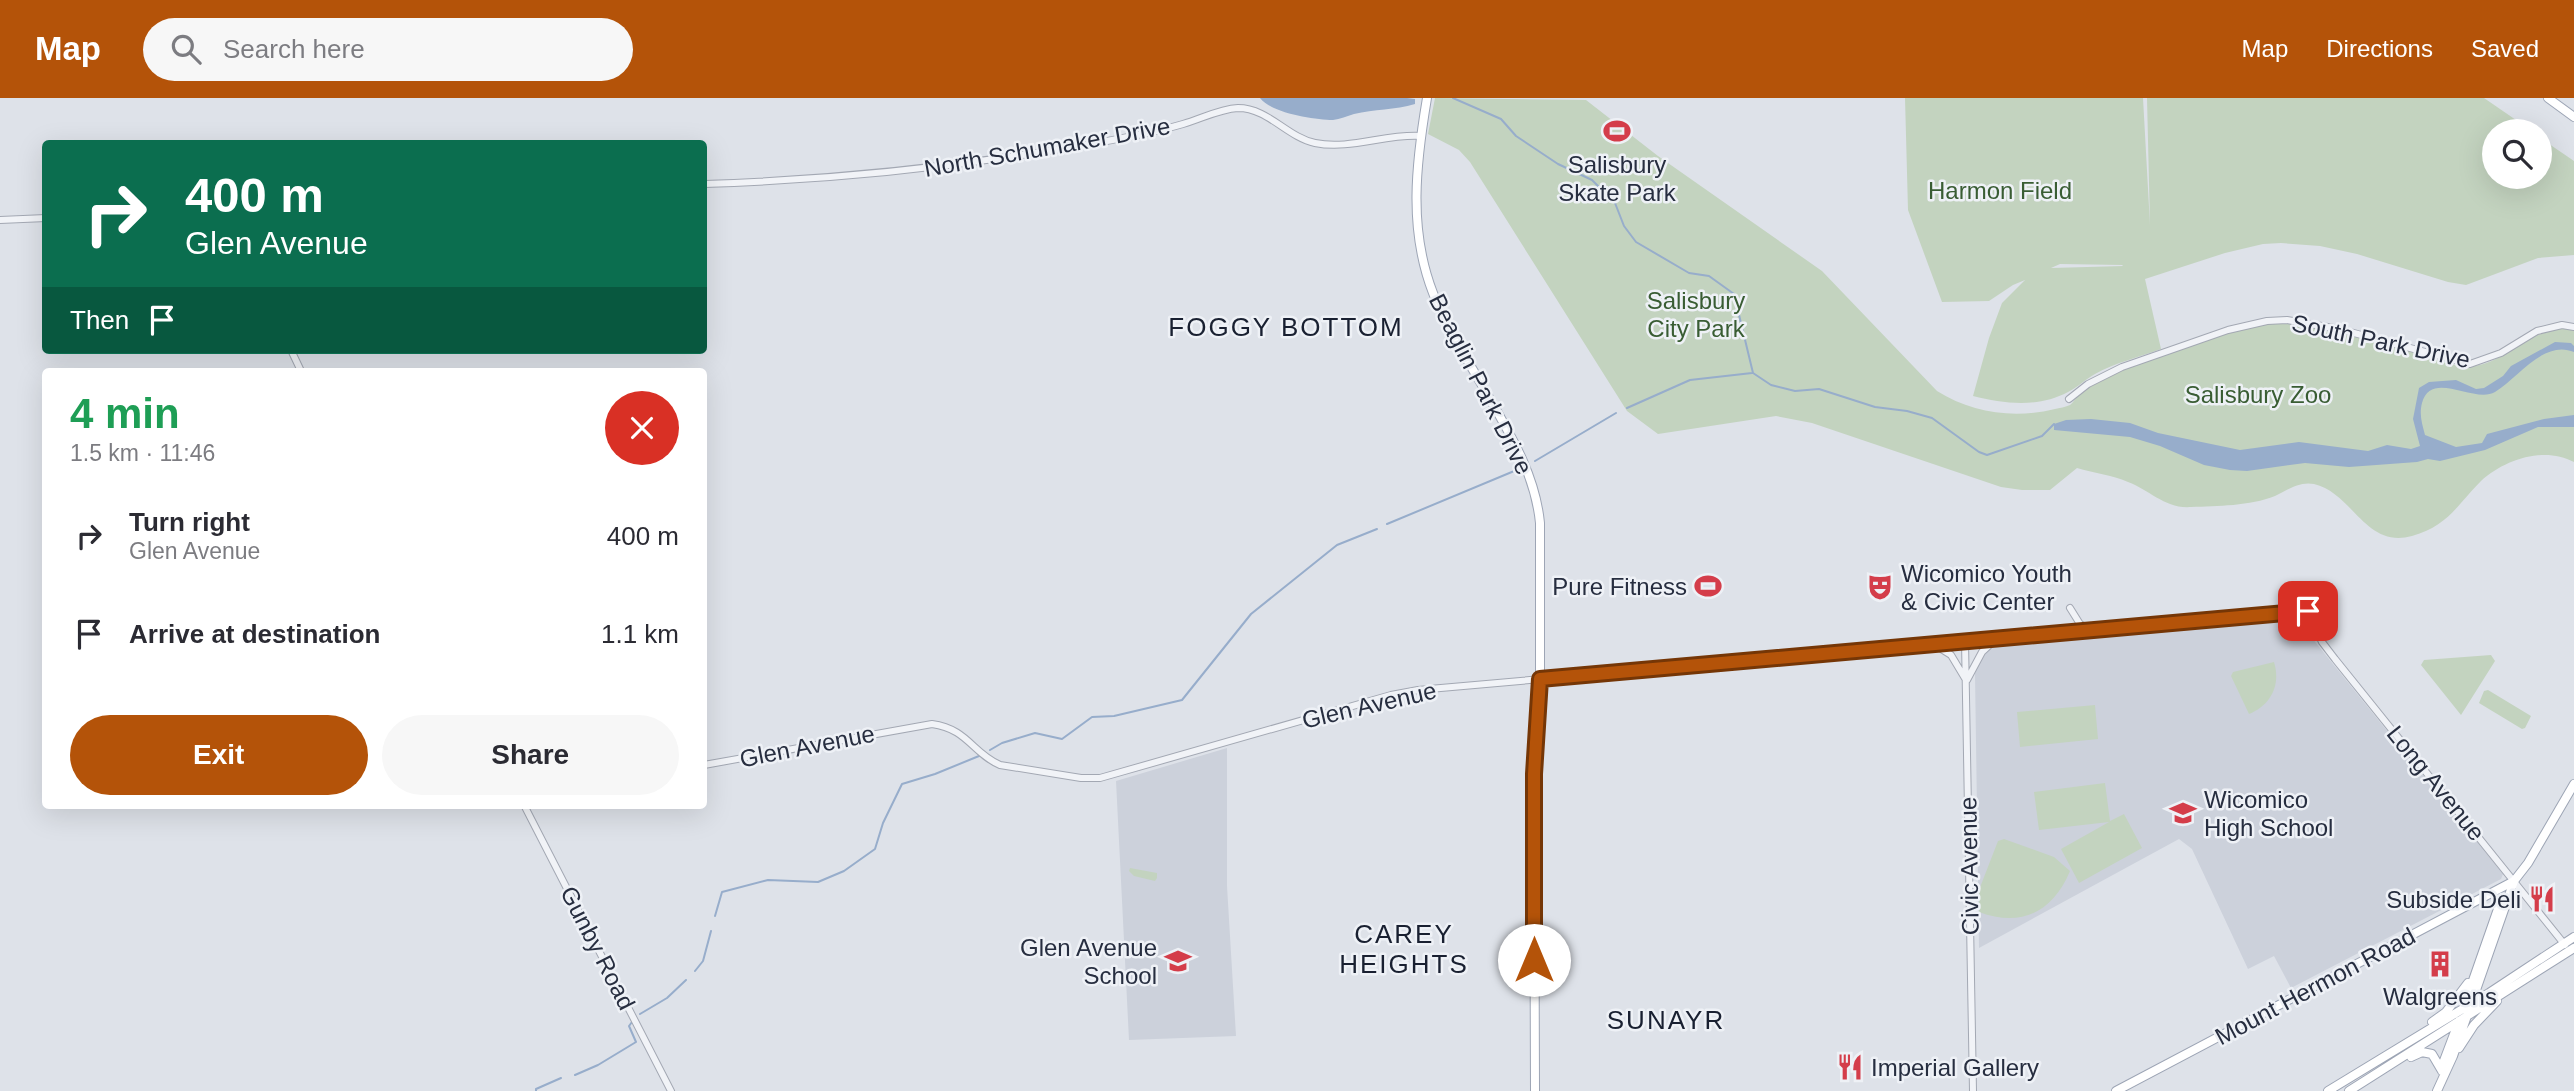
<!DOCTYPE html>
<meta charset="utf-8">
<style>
body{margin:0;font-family:Arial,sans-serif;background:#f7f7f7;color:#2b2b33;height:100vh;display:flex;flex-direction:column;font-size:26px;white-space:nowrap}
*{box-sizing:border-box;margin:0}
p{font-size:23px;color:#7c7c81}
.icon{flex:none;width:38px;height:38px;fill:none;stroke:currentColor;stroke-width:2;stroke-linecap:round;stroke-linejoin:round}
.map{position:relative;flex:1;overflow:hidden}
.details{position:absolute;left:42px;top:270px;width:665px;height:441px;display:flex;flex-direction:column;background:#fff;border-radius:7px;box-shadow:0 7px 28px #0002}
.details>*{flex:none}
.guide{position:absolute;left:42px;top:42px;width:665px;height:214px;border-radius:7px;box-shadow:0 7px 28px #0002;background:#0b6e4f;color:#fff;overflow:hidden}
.tools{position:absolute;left:2482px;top:21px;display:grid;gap:14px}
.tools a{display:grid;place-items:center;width:70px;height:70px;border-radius:50%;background:#fff;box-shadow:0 7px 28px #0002;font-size:35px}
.pin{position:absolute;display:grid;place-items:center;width:60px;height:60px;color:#fff;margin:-30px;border-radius:14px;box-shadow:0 4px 10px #0006}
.me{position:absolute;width:77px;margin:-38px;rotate:0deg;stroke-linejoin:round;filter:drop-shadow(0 0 5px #0008)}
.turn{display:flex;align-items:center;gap:24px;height:147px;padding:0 28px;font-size:32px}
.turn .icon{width:91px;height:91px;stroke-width:2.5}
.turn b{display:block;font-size:49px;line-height:60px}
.then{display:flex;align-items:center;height:66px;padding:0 28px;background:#0003;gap:14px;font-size:26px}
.round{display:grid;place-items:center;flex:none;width:74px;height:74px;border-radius:37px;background:#f7f7f7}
.head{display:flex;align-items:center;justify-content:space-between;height:119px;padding:0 28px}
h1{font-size:42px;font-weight:600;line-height:52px;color:#1e9e55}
.button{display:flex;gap:14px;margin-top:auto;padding:14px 28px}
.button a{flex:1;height:80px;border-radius:42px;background:#b45309;color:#fff;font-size:28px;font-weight:600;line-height:80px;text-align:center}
.button a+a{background:#f7f7f7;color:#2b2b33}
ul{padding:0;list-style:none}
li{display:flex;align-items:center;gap:21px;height:98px;padding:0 28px}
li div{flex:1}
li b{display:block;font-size:26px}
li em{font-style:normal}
header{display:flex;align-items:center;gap:42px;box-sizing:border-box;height:98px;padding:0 35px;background:#b45309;color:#fff}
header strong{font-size:33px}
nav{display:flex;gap:38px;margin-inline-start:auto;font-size:24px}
.search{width:490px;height:63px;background:#f7f7f7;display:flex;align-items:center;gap:18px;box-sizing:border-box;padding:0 24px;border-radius:38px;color:#7c7c81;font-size:26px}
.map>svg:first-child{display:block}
.built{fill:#ccd1db}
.green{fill:#c3d3bf;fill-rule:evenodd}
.water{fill:#97adcb}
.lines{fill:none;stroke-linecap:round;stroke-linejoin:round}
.stream{stroke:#97adcb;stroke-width:2}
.minor-casing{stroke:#a3a8b3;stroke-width:8}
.major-casing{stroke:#9da5b5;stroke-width:10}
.minor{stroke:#f1f3f7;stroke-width:6}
.major{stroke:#fff;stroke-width:8}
.route-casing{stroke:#753606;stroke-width:18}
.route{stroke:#b45309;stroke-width:12}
.labels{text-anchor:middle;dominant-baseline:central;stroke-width:5;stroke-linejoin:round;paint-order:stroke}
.street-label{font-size:24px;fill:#272e40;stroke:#eef1f6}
.poi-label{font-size:24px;fill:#272e40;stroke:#eef1f6;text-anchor:start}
.park-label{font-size:24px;fill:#395d33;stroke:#eef1f6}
.neighbourhood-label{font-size:26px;letter-spacing:2px;fill:#192031;stroke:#eef1f6}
</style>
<header>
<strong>Map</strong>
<div class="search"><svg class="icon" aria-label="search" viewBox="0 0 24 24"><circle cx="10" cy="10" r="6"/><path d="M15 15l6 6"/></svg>Search here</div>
<nav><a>Map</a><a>Directions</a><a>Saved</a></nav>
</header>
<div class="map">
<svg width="2574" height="993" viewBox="0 0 2574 993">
<rect width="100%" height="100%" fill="#dee2e9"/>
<path class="built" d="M 2291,521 L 2299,524 L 2503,776 L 2501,781 L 2291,890 L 2274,858 L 2248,871 L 2192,751 L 2179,741 L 1979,850 L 1975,575 L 1982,559 L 1988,552 L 1995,547 Z
M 1227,650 L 1227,788 L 1236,938 L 1129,942 L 1116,683 Z"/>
<path class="green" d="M 1435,0 L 1586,2 L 1658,58 L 1822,173 L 1937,293 C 1972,315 2014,321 2055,311 C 2059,310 2066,309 2070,307 C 2074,304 2077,298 2080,294 C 2088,287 2098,282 2108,278 C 2128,268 2151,262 2173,254 C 2201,244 2230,232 2259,226 C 2303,218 2372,241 2415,255 C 2434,261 2452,269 2472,268 C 2510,266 2533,220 2574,232 L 2574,364 C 2545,348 2505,361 2481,383 C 2457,407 2448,428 2412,438 C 2365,451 2353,395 2314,386 C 2300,383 2287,392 2275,398 C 2250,408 2217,408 2191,409 C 2165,411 2150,392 2128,384 C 2112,377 2093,375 2077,370 L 2050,392 L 2022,392 L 2001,389 L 1812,325 L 1776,318 L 1658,336 L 1627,313 L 1470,64 L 1459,52 L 1428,36 Z
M 1905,0 L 2143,0 L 2150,127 L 2147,0 L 2484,0 L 2532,33 L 2494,33 L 2494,79 L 2539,79 L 2539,39 L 2574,63 L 2574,157 L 2538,160 L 2466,187 L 2448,184 L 2357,156 L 2320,148 L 2281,145 L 2263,146 L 2225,155 L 2145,181 L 2161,251 C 2139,259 2115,265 2095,276 C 2086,281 2078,289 2068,294 C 2038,310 2005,306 1973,298 L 1989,240 L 2002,205 L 2025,182 L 2013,187 L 1989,203 L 1942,204 L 1908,112 ZM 2060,166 L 2122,167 L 2123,168 L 2051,170 Z
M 2491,557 L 2495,563 L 2461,617 L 2421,567 L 2424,562 Z
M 2274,564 C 2281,587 2271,607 2249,616 L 2231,578 L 2233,574 Z
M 2488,592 L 2531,618 L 2525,630 L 2522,631 L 2479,605 L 2484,593 Z
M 2095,607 L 2098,641 L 2020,649 L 2017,614 Z
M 2105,685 L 2110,723 L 2124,716 L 2142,750 L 2079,785 L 2061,751 L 2109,724 L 2039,732 L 2034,694 Z
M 2004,741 L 2054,759 L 2070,773 C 2053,814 2021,830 1979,814 L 1979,792 L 1998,743 Z
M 1130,770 L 1157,775 L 1157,780 L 1155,783 L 1134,778 L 1129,773 Z"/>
<path class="water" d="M 1260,0 L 1407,0 L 1415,1 L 1415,6 C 1395,12 1374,11 1354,16 C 1347,18 1340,21 1333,22 C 1314,22 1271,15 1260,0 Z
M 2555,244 L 2571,245 L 2574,248 L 2574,254 C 2544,241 2518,280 2495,294 C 2474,306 2431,271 2422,305 C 2419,317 2422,325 2425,337 L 2456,349 L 2482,345 L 2487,336 L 2544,321 L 2574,317 L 2574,329 L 2538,329 L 2485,352 L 2440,363 L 2428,361 L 2417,364 L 2349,369 L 2305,365 L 2247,373 L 2230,372 L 2204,367 L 2160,348 L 2130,339 L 2054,332 L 2054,326 L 2066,322 L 2091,321 L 2130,325 L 2158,335 L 2240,352 L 2299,344 L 2368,353 L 2387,347 L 2411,351 L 2420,348 L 2413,321 L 2419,290 L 2429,284 L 2456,282 L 2476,291 L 2484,290 L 2503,278 L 2511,268 Z"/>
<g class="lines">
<path class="stream" d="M 1453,0 L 1501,21 L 1516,38 L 1558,66 L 1592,82 L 1615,105 L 1624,128 L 1636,144 L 1689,175 L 1709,178 L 1734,196 L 1753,275 L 1771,287 L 1795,293 L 1819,291 L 1875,309 L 1907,313 L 1932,320 L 1979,354 L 1987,357 L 2042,338 L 2054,326
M 1627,310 L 1690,282 L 1752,275
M 1535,363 L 1616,315
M 1387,426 L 1519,371
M 990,652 L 1002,645 L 1035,635 L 1062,641 L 1092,619 L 1114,618 L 1182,602 L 1251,516 L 1337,447 L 1377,431
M 715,818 L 722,794 L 768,782 L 818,784 L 844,773 L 875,751 L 883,725 L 902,686 L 935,676 L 979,658
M 695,873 L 703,863 L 711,833
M 640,916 L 667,900 L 686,882
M 575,977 L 598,967 L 636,944 L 629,928 L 632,924
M 536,993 L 536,991 L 561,980"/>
<g class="minor-casing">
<path id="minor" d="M 704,86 C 829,82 955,69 1079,48 C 1114,42 1149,36 1183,26 C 1201,21 1219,11 1238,10 C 1268,10 1287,39 1315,45 C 1350,52 1385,36 1420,38
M 0,122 L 46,120
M 291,252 L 301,273
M 2069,301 L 2088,286 L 2122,269 L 2228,232 L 2267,223 L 2287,222 L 2339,231 L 2470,266 L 2501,255 L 2537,233 L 2562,227 L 2574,229
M 2070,510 L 2080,526 L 2089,531
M 2290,516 L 2300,520 L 2316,538
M 1965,543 L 1973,993
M 1935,547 L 1951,557 L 1966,582
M 1967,582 L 1982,554 L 1997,540
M 704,667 L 932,626 C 968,631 972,655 1000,667 L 1081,680 L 1100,680 L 1391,597 L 1418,592 L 2308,513 L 2322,544 L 2335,561 L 2565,847
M 524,707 L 671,993"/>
</g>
<g class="major-casing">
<path id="major" d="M 1427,0 C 1416,65 1408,131 1433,195 C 1446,228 1465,258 1483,289 C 1508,333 1535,374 1540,425 L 1540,581 L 1534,676 L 1535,993
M 2548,0 L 2574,19
M 2463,911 L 2499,808 L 2507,800
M 2432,924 L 2446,914 L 2468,885
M 2459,950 L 2474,927 L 2497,903
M 2411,959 L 2422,954 L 2432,956 L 2442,973
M 2442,973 L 2442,968 L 2459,923
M 2116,993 L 2514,783
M 2328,993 L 2489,895 L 2574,839
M 2349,993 L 2574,850
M 2437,993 L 2453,958 L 2514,783 L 2528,765 L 2574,686"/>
</g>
<use href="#minor" class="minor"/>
<use href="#major" class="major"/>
</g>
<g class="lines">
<g class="route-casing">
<path id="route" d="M 1534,862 L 1534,676 L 1540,581 L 2308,513"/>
</g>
<use href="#route" class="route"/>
</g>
<defs>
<g id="stadium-bare" transform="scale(2.1)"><path d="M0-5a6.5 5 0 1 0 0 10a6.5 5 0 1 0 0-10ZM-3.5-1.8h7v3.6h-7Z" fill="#d43d4a" stroke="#eef1f6" stroke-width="2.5" paint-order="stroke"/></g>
<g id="theatre-bare" transform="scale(2.1)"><path d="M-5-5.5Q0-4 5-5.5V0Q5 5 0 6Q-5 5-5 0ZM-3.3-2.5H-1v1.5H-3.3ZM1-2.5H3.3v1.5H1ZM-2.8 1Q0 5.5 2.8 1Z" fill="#d43d4a" stroke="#eef1f6" stroke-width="2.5" paint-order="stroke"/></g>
<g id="school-bare" transform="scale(2.1)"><path d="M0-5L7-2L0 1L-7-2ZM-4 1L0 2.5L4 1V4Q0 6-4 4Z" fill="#d43d4a" stroke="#eef1f6" stroke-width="2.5" paint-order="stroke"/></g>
<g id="restaurant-bare" transform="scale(2.1)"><path d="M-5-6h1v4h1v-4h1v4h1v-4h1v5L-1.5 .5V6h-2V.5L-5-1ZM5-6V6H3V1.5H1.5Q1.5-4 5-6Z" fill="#d43d4a" stroke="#eef1f6" stroke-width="2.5" paint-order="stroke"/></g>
<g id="building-bare" transform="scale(2.1)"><path d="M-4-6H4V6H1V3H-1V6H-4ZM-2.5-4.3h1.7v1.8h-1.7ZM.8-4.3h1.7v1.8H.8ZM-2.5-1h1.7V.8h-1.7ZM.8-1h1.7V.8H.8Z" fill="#d43d4a" stroke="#eef1f6" stroke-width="2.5" paint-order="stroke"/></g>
</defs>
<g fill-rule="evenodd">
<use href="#stadium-bare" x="1617" y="33"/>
<use href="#stadium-bare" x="1708" y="488"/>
<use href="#theatre-bare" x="1880" y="489"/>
<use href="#school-bare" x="2183" y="715"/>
<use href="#restaurant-bare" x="2542" y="801"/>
<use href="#school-bare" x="1178" y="863"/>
<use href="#building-bare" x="2440" y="866"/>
<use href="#restaurant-bare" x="1850" y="969"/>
</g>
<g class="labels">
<g class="street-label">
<text transform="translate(1047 49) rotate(-10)">North Schumaker Drive</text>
<text transform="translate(2381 243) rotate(12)">South Park Drive</text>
<text transform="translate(1481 286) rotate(63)">Beaglin Park Drive</text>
<text transform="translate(1369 607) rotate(-13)">Glen Avenue</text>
<text transform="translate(807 648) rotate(-11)">Glen Avenue</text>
<text transform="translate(2436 685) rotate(51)">Long Avenue</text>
<text transform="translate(1969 768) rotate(-91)">Civic Avenue</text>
<text transform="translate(598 850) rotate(63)">Gunby Road</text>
<text transform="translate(2315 888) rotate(-28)">Mount Hermon Road</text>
</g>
<g class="poi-label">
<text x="1617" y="66" text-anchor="middle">Salisbury<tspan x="1617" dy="28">Skate Park</tspan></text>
<text x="1901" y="475">Wicomico Youth<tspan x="1901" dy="28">&amp; Civic Center</tspan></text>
<text x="1687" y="488" text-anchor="end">Pure Fitness</text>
<text x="2204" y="701">Wicomico<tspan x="2204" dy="28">High School</tspan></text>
<text x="2521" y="801" text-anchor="end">Subside Deli</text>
<text x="1157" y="849" text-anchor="end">Glen Avenue<tspan x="1157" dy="28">School</tspan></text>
<text x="2440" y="898" text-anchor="middle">Walgreens</text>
<text x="1871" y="969">Imperial Gallery</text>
</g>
<g class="park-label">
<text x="2000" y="92">Harmon Field</text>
<text x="1696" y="202">Salisbury<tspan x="1696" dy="28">City Park</tspan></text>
<text x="2258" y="296">Salisbury Zoo</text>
</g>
<g class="neighbourhood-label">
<text x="1286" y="229">FOGGY BOTTOM</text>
<text x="1404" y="836">CAREY<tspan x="1404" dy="30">HEIGHTS</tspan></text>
<text x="1666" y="922">SUNAYR</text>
</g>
</g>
</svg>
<div class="tools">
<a><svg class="icon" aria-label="search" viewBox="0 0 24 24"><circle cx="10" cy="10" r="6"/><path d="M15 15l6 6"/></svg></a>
</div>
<div class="pin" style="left:2308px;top:513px;background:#d93025"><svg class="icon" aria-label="arrive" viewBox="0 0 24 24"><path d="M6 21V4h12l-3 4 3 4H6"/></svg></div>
<svg class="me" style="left:1534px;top:862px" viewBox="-20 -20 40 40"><circle r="19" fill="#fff"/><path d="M0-13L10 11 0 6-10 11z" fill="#b45309"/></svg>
<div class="guide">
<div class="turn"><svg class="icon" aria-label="right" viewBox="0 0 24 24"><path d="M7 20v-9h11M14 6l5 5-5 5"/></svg><div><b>400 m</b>Glen Avenue</div></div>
<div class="then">Then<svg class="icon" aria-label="arrive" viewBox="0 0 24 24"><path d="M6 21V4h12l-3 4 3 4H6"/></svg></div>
</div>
<section class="details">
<div class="head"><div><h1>4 min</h1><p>1.5 km · 11:46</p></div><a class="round" style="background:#d93025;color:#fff"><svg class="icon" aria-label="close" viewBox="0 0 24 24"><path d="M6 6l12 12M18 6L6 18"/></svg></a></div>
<ul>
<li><svg class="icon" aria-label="right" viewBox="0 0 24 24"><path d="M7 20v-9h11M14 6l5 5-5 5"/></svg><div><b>Turn right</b><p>Glen Avenue</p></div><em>400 m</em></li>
<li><svg class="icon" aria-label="arrive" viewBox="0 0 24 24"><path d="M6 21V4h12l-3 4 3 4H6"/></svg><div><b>Arrive at destination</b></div><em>1.1 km</em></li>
</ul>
<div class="button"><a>Exit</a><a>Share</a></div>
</section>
</div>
